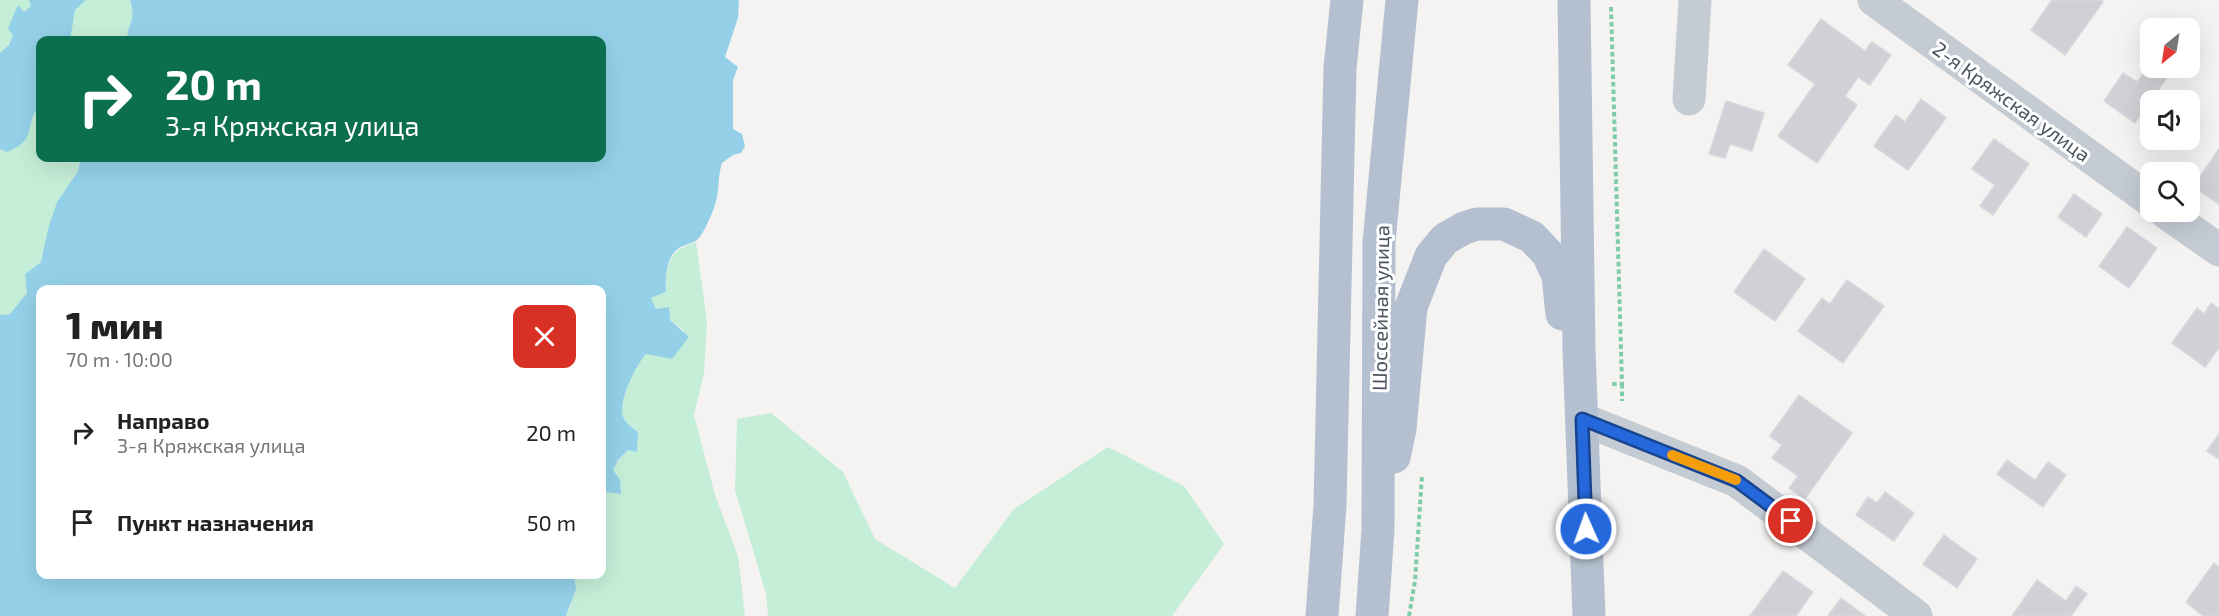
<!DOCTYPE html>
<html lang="ru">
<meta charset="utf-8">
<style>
body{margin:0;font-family:"Exo 2",sans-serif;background:#f6f6f6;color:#222;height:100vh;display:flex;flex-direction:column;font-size:22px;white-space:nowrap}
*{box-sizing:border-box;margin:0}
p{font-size:20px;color:#767676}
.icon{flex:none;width:33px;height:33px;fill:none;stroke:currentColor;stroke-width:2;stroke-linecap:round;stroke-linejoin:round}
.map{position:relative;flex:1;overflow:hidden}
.drawer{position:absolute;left:36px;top:285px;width:570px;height:294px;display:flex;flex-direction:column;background:#fff;border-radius:12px;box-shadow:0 6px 24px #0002}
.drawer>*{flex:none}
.hud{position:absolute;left:36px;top:36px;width:570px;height:126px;border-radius:12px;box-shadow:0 6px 24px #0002;background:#0b6e4f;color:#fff;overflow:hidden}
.needle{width:39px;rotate:210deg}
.buttons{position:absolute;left:2140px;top:18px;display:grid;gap:12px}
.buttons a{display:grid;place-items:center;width:60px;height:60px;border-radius:12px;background:#fff;box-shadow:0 6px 24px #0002;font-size:30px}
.pin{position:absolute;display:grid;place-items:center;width:51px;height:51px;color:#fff;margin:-26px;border:3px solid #fff;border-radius:50%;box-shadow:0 2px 6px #0007}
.me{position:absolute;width:66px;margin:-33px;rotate:358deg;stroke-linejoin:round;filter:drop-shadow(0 0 4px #0008)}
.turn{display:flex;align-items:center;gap:21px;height:126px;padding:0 30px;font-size:27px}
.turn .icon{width:78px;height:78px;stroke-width:2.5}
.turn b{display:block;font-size:42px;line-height:51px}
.round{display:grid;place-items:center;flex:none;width:63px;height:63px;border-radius:12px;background:#f6f6f6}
.summary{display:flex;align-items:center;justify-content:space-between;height:102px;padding:0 30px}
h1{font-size:36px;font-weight:800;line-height:45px}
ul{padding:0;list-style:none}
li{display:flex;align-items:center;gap:18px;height:90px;padding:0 30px}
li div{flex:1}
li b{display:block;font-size:22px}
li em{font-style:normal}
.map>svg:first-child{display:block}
.green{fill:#c5eed8}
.water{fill:#94d1e9}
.building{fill:#d0d1d6;stroke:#d7d8dd;stroke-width:1.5}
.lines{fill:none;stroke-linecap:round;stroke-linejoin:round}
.path{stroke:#7ecbaa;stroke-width:4;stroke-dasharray:4.5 3;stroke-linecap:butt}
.minor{stroke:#c4cbd3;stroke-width:33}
.major{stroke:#b4c0cf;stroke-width:33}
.route-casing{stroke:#17448f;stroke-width:15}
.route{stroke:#2468dc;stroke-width:10}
.slow{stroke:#f59e0b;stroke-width:10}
.labels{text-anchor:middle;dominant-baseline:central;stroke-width:6;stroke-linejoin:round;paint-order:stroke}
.street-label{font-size:20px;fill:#4b545f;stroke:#fff}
</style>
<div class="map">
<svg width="2219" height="616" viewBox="0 0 2219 616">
<rect width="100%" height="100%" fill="#f4f3f2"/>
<path class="green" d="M 0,0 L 130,0 C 137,22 127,22 127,40 L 40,40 L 40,158 L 81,158 L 78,171 L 57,202 L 41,262 L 25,274 L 27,293 L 10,314 L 0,315 Z
M 696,242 L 707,322 L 704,373 L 694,415 L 715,495 L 738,556 L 745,616 L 566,616 L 570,608 L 575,579 L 574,575 L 602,574 L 602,498 C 609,490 609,480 613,470 C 616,462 622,456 628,450 L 637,451 L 638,432 C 633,428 627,424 624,419 C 616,403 636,366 646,354 L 672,359 L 684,331 L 656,309 L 651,298 L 666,292 C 665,263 669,251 696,242 Z
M 771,413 L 843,472 L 875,539 L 955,588 L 1014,509 L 1108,447 L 1184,486 L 1224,544 L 1172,616 L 768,616 L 766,594 L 735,490 L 737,419 Z"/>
<path class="water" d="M 29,0 L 86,0 L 75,10 L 70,40 L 40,40 L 40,105 C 22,126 40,138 7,152 L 0,149 L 0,53 L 9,45 L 13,36 L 8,28 L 18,5 L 24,12 L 31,6 Z
M 130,0 L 739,0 L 738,18 L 725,57 L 738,67 L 733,80 L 733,129 L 742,134 L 745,146 L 741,153 L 733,155 L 722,163 C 719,173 719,180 718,190 C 717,203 710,219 704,230 C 697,243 695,241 683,246 C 666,253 665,276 666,292 L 651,298 L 656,309 L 669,307 L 670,320 L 689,337 L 672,359 L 646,354 C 636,366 616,403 624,419 C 627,424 633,428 638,432 L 637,452 L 628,450 L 618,460 L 613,470 L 620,480 L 621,494 L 607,492 L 602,498 L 602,290 L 40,290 L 40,574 L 574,575 L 576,589 L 566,616 L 0,616 L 0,315 L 10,314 L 27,293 L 25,274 L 41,262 L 48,229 L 57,202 L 78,171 L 81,158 L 602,158 L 602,40 L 127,40 C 127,22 137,22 130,0 Z"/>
<path class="building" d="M 2052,0 L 2101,0 L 2103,2 L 2065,55 L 2031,30 Z
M 1821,19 L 1865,51 L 1872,42 L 1891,55 L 1870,85 L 1858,77 L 1845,96 L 1857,105 L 1817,163 L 1778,136 L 1815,84 L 1788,65 Z
M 2151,63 L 2151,68 L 2173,69 L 2135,123 L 2104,101 L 2123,73 L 2137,82 Z
M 1921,99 L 1946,118 L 1908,170 L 1874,146 L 1896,115 L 1905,122 Z
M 1726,101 L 1764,113 L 1752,151 L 1730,144 L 1725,158 L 1709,154 Z
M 1994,139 L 2029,164 L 1993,215 L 1980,206 L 1995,185 L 1972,169 Z
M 2219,149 L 2219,204 L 2193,186 Z
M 2074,194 L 2102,214 L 2086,237 L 2058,217 Z
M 2127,227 L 2157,248 L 2129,288 L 2099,266 Z
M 1764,249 L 1805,279 L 1775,321 L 1734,292 Z
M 1847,280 L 1884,306 L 1843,363 L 1798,331 L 1822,298 L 1830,304 Z
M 2211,303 L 2219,309 L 2219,348 L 2205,367 L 2172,343 L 2197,308 L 2204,314 Z
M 1799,395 L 1852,433 L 1805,499 L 1789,488 L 1798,476 L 1772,458 L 1782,445 L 1770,436 Z
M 2219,434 L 2219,459 L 2207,451 Z
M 2007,460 L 2035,480 L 2048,462 L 2066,475 L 2043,507 L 1997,474 Z
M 1885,492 L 1914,513 L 1894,541 L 1856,515 L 1868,497 L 1877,503 Z
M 1944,535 L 1977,559 L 1957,588 L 1923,564 Z
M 2214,563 L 2219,567 L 2219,616 L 2203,616 L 2186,602 Z
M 1783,571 L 1813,592 L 1796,616 L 1750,616 Z
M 2037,580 L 2066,601 L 2076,586 L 2087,594 L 2071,616 L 2012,616 Z
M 1841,598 L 1865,616 L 1828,616 Z"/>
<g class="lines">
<path class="path" d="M 1611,7 L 1622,384 L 1612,384
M 1622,384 L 1622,401
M 1409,616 L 1415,581 L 1422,475"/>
<path class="minor" d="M 1874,0 L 2151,201
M 1689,99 L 1695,0
M 2165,212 L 2219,250
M 1582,419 L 1737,481 L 1916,616"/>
<path class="major" d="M 1574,0 L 1579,350 L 1589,616
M 1394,457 L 1400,429 L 1411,307 L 1431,256 L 1445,239 L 1464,228 L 1477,224 L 1504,224 L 1532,237 L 1548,254 L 1558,276 L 1562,314
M 1322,616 L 1330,505 L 1340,68 L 1347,0
M 1372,616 L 1378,529 L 1379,242 L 1402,0"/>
</g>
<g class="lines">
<g class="route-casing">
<path id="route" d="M 1586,529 L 1582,419 L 1737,481 L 1791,521"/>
</g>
<use href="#route" class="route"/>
<path class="slow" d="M 1672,455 L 1736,480"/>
</g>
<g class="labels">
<g class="street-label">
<text transform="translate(2012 101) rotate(36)">2-я Кряжская улица</text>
<text transform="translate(1380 308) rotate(-89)">Шоссейная улица</text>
</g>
</g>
</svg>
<div class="buttons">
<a><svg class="needle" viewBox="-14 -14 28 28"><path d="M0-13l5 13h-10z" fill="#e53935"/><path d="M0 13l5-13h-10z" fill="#767676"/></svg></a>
<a><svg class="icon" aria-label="sound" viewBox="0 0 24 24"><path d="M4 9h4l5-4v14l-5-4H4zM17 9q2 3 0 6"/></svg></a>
<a><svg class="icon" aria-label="search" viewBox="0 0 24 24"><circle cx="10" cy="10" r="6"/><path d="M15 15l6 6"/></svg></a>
</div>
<div class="pin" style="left:1791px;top:521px;background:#d93025"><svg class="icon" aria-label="arrive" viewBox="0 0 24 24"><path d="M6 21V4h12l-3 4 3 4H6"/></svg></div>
<svg class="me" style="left:1586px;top:529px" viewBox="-20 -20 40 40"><circle r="17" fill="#2468dc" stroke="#fff" stroke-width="3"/><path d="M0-11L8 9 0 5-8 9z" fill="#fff"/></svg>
<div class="hud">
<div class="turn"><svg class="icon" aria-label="right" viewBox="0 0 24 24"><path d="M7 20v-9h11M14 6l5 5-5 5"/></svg><div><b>20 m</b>3-я Кряжская улица</div></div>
</div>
<section class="drawer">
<div class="summary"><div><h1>1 мин</h1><p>70 m · 10:00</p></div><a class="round" style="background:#d93025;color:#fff"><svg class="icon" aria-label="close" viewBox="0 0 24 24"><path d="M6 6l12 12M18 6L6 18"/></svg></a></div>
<ul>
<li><svg class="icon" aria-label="right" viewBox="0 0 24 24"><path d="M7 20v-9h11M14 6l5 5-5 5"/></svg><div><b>Направо</b><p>3-я Кряжская улица</p></div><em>20 m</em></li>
<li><svg class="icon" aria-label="arrive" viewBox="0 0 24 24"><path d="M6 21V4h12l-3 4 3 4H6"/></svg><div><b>Пункт назначения</b></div><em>50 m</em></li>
</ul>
</section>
</div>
